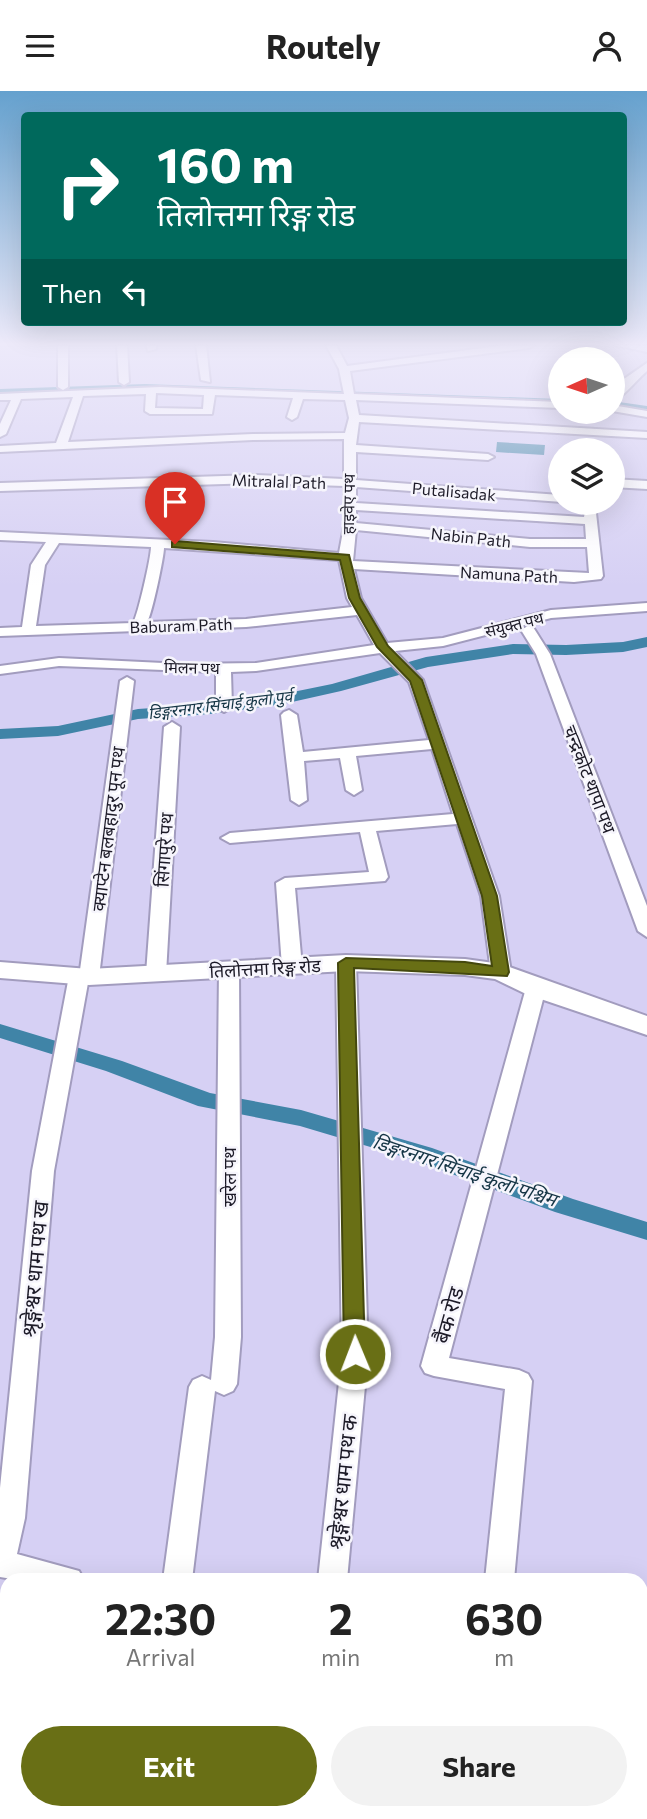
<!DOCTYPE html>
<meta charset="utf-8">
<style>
body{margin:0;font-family:Commissioner,"Noto Sans Devanagari",sans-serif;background:#f2f2f2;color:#222;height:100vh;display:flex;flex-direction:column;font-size:26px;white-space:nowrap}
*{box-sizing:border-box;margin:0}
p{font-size:23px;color:#767676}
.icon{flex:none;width:38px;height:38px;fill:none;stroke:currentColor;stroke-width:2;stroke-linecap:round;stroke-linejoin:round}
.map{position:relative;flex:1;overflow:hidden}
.sheet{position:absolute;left:0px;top:1482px;width:648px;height:247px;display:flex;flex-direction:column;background:#fff;border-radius:21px 21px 0 0;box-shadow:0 7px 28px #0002}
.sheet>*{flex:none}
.guide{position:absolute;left:21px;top:21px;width:606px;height:214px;border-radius:7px;box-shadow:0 7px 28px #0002;background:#00695c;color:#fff;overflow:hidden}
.needle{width:46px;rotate:267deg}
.controls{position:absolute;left:548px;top:256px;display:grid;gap:14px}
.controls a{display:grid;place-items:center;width:77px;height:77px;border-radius:50%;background:#fff;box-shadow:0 7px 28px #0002;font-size:35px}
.pin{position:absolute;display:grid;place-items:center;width:60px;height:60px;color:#fff;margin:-72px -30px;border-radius:50% 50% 50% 0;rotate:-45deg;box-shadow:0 0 7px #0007}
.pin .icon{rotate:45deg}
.me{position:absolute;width:77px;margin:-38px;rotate:359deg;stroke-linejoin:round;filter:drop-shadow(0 0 5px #0008)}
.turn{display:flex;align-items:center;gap:24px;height:147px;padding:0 21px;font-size:32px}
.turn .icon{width:91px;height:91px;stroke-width:2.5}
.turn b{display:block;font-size:49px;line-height:60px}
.then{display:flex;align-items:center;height:66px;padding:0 21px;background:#0003;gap:14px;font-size:26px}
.eta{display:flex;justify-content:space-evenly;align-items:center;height:119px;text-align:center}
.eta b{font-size:42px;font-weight:700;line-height:49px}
.button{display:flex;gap:14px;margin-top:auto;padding:14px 21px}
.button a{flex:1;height:80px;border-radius:42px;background:#696f15;color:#fff;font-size:28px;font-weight:700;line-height:80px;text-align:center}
.button a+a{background:#f2f2f2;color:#222}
header{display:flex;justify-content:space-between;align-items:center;height:91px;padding:0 21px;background:#fff;font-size:32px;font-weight:700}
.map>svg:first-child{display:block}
.water{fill:#4084a7}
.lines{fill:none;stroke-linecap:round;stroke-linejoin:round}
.canal{fill:#4084a7;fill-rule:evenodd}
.street-casing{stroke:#a29cbe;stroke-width:4}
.secondary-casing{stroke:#a29cbe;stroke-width:4}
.street{fill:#fff;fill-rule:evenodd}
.secondary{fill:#fff;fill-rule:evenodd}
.route{fill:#696f15;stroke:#44480e;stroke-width:2}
.labels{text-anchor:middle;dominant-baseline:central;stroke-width:5;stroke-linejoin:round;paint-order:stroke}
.far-street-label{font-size:16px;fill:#1c1a27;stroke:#f6f5fc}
.far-water-label{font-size:16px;font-style:italic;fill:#143444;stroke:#f6f5fc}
.street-label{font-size:18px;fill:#1c1a27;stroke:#f6f5fc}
.water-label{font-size:19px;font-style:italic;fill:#143444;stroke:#f6f5fc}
.near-street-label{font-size:21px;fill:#1c1a27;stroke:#f6f5fc}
</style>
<header><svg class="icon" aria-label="menu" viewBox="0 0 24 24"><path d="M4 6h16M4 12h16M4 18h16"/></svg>Routely<svg class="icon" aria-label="person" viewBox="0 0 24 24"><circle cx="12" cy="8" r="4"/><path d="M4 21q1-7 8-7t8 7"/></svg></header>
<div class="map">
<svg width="647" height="1728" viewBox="0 0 647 1728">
<rect width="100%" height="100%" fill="#d6d0f4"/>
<path class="water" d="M 497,351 L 545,354 L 544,364 L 496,361 Z"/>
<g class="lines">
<path class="canal" d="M 145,293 L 560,308 L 560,314 L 145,299 L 0,304 L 0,298 Z
M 612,310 L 647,315 L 647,323 L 612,317 Z
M 647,546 L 647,556 L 623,561 L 566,564 L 513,563 L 428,576 L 341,600 L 283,613 L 210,623 L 138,628 L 58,645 L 0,648 L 0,638 L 58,635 L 138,618 L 210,613 L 283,603 L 332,593 L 426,566 L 513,553 L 566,554 L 623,551 Z
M 0,933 L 122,970 L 210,1002 L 301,1019 L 432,1057 L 573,1108 L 647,1131 L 647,1149 L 555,1121 L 414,1069 L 300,1035 L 198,1015 L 106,980 L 0,947 Z"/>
<g class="street-casing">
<path id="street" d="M 58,254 L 68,254 L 68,296 L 63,299 L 58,296 Z
M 117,254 L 127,254 L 129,291 L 124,294 L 119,291 Z
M 146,254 L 156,254 L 156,258 L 148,260 Z
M 196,254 L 206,254 L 210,291 L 201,289 Z
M 326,254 L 336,254 L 347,275 L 506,254 L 534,254 L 529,257 L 350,280 L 354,303 L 560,311 L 560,317 L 356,309 L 359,324 L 647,341 L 647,347 L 359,331 L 356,354 L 488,363 L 494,366 L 488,369 L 356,361 L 356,389 L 560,404 L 562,411 L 356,396 L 356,412 L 584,426 L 587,411 L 599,411 L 596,422 L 603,485 L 601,488 L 574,491 L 354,478 L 361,507 L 387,552 L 443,547 L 551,519 L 647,512 L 647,520 L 551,527 L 443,555 L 395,560 L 423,589 L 499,805 L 511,881 L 508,885 L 494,885 L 491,881 L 481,805 L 457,733 L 376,740 L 388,786 L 385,790 L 295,797 L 302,876 L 292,882 L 282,876 L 276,792 L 285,787 L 369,781 L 360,741 L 230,752 L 221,747 L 230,742 L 453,723 L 432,658 L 356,665 L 362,699 L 354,704 L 346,699 L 340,667 L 304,670 L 307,709 L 299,714 L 291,709 L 281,624 L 284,621 L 289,619 L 297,624 L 303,661 L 429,649 L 409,591 L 380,562 L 256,580 L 231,581 L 232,616 L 224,621 L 216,616 L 216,581 L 59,575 L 0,583 L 0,575 L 59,567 L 184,573 L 256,572 L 374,554 L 357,524 L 246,536 L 0,545 L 0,537 L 22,536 L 31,474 L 46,451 L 0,449 L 0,441 L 213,451 L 339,462 L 344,435 L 344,395 L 257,392 L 0,400 L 0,392 L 257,384 L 344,388 L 344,348 L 253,349 L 0,361 L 0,355 L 56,352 L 73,306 L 21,308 L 6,343 L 0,346 L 0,333 L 11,309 L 0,309 L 0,303 L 160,296 L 344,303 L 339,278 ZM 156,302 L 204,304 L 203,318 L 155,317 ZM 146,303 L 145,320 L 150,323 L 212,323 L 215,304 L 293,307 L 287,326 L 292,329 L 297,326 L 303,308 L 345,309 L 349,327 L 345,342 L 253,343 L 68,351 L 83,305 ZM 356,419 L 585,433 L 586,448 L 530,448 L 356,432 ZM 356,439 L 530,456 L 587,456 L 589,482 L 353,470 ZM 59,452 L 151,456 C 151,466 138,524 133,532 L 36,535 L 45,474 ZM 164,457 L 339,469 L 347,507 L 352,516 L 246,528 L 147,531 C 152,524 164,465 164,457 Z
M 615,254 L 647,255 L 647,261 Z
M 647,272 L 647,280 C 636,289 624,306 612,311 L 612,302 L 624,288 Z
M 612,314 L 647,320 L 647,326 L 612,320 Z
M 612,388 L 647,390 L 647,398 L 612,396 Z
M 528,535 L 533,536 L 550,563 L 647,815 L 647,846 L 638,840 L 536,563 L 521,539 Z
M 127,586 L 134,590 L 99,886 L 96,890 L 88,892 L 54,1080 L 25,1427 L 17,1463 L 79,1480 L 84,1489 L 18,1489 L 0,1486 L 0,1397 L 32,1080 L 69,885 L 72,881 L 80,879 L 120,590 Z
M 172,631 L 180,636 L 166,883 L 163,887 L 149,887 L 146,883 L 164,636 Z
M 346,866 L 356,872 L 368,1263 L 347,1489 L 318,1489 L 342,1263 L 336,872 Z
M 229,873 L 239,879 L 241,1246 L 237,1293 L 233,1300 L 224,1304 L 215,1300 L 192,1489 L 163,1489 L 189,1296 L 193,1289 L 202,1285 L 211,1289 L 215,1246 L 219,879 Z
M 536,891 L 543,893 L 546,897 L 449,1267 L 519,1279 L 528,1283 L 532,1290 L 514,1489 L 485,1489 L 505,1298 L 434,1285 L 425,1282 L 421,1275 L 526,897 L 529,893 Z
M 640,1645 L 647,1648 L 647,1680 L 640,1677 Z
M 94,1722 L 126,1722 L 124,1728 L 92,1728 Z
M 291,1722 L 323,1722 L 323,1728 L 291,1728 Z"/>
</g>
<g class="secondary-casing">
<path id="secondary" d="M 346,864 L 465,868 L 501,873 L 647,925 L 647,944 L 526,903 L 495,888 L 465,884 L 346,880 L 89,894 L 0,887 L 0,871 L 89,878 Z"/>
</g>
<use href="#street" class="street"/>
<use href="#secondary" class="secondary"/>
</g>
<linearGradient id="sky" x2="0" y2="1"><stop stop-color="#65a1ce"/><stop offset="0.51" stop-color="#edeafa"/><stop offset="1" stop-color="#edeafa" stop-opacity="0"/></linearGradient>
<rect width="647" height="496" fill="url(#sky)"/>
<path class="route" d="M 175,450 L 349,464 L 360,507 L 388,555 L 422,589 L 497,805 L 509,881 L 507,885 L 354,877 L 365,1263 L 362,1269 L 355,1271 L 347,1269 L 344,1263 L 338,872 L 346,867 L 465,871 L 492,875 L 482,805 L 410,590 L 377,556 L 349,507 L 340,469 L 172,456 L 172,451 Z"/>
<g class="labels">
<g class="far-street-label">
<text transform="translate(279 390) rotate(2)">Mitralal Path</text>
<text transform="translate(454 400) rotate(5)">Putalisadak</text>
<text transform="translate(348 413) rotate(-89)">हाइवेए पथ</text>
<text transform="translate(471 446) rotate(6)">Nabin Path</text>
<text transform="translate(509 483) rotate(3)">Namuna Path</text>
<text transform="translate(514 533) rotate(-14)">संयुक्त पथ</text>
<text transform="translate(181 534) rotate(-2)">Baburam Path</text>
<text transform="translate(192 576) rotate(1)">मिलन पथ</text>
</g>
<g class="far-water-label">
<text transform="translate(220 613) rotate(-7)">डिङ्गरनगर सिंचाई कुलो पुर्व</text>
</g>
<g class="street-label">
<text transform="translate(590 688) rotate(69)">चन्द्रकोट थापा पथ</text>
<text transform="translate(108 738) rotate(-83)">क्याप्टेन बलबहादुर पून पथ</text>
<text transform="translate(164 759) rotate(-86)">सिंगापुरे पथ</text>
<text transform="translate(265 877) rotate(-3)">तिलोत्तमा रिङ्ग रोड</text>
<text transform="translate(229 1086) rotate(-90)">खरेल पथ</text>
</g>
<g class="water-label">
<text transform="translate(465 1079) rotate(18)">डिङ्गरनगर सिंचाई कुलो पश्चिम</text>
</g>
<g class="near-street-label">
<text transform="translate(34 1178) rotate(-85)">श्रृङ्गेश्वर धाम पथ ख</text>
<text transform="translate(448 1224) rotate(-74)">बैंक रोड</text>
<text transform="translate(342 1391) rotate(-84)">श्रृङ्गेश्वर धाम पथ क</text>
</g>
</g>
</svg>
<div class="controls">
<a><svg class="needle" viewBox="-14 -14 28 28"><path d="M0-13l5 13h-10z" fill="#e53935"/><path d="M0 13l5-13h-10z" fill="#767676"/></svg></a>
<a><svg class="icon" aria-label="layers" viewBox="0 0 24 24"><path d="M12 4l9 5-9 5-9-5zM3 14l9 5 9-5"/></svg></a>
</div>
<div class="pin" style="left:175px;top:453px;background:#d93025"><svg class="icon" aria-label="arrive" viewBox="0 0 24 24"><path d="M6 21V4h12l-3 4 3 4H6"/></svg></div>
<svg class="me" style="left:355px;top:1263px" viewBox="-20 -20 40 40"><circle r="17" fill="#696f15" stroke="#fff" stroke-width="3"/><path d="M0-11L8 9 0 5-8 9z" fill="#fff"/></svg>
<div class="guide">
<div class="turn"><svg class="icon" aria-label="right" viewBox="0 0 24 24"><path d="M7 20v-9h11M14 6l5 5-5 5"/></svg><div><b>160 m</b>तिलोत्तमा रिङ्ग रोड</div></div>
<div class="then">Then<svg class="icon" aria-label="left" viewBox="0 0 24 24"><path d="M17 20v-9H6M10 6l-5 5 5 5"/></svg></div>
</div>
<section class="sheet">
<div class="eta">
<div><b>22:30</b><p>Arrival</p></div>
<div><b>2</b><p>min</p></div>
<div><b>630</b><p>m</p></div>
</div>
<div class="button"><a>Exit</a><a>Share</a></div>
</section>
</div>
